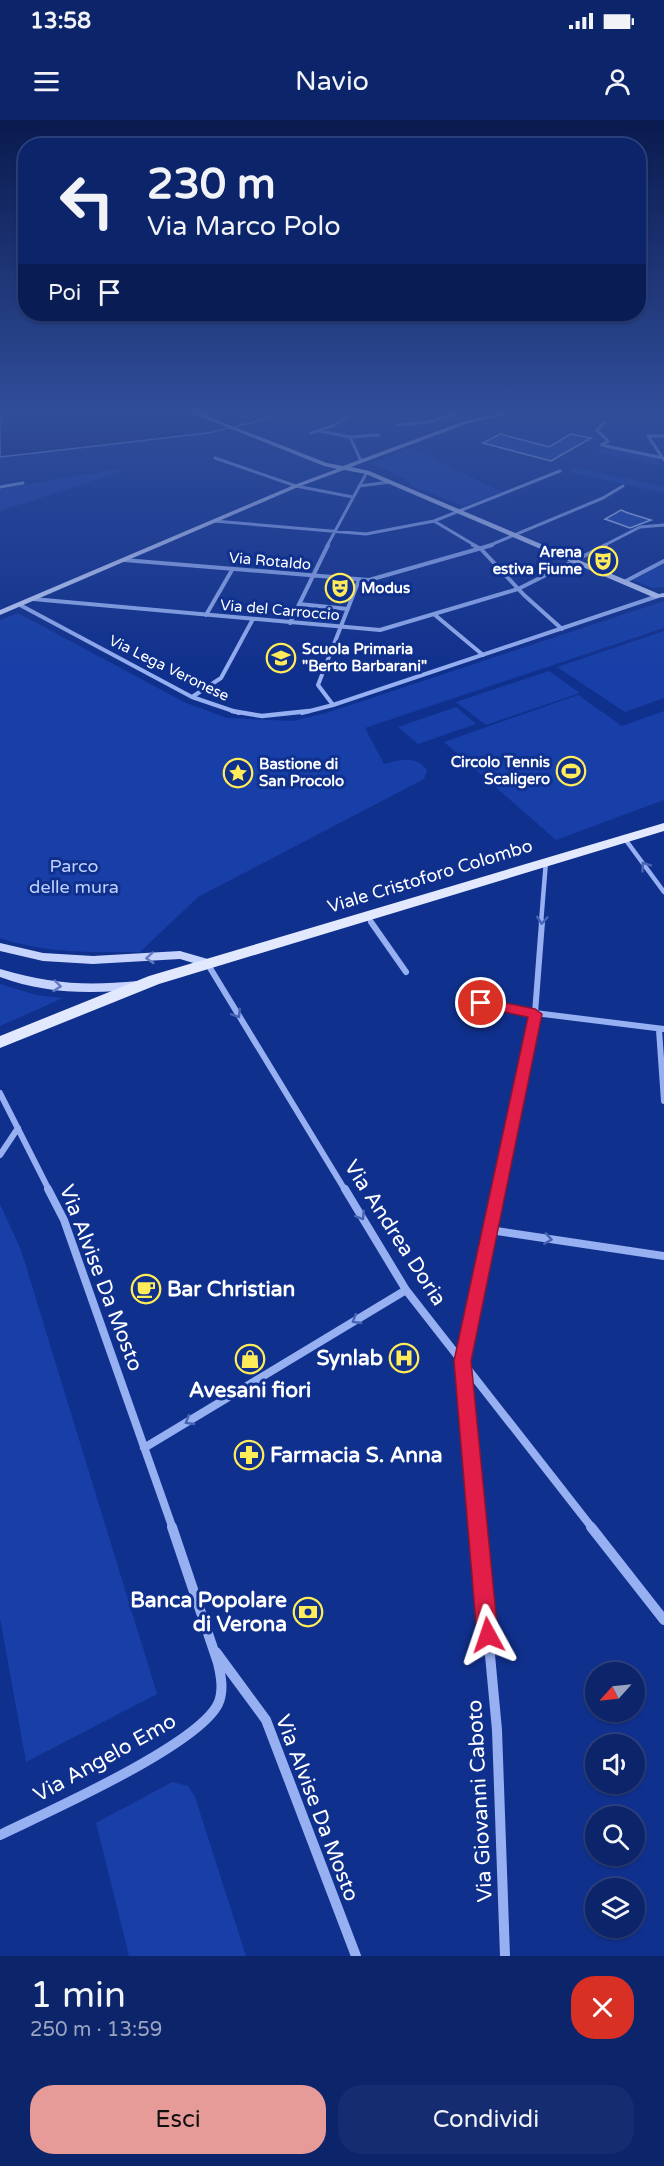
<!DOCTYPE html>
<html lang="it">
<meta charset="utf-8">
<style>
body{margin:0;font-family:"Varela Round",sans-serif;background:#152c70;color:#f1f3f6;height:100vh;display:flex;flex-direction:column;font-size:22px;white-space:nowrap}
*{box-sizing:border-box;margin:0}
p{font-size:20px;color:#9aa4c1}
.icon{flex:none;width:33px;height:33px;fill:none;stroke:currentColor;stroke-width:2;stroke-linecap:round;stroke-linejoin:round}
.map{position:relative;height:1836px;overflow:hidden}
.panel{display:flex;flex-direction:column;background:#0c246a;flex:1}
.panel>*{flex:none}
.guide{position:absolute;left:18px;top:18px;width:628px;height:183px;border-radius:24px;box-shadow:0 2px 4px #0004,0 0 0 2px #2c417e;background:#0c246a;color:#f1f3f6;overflow:hidden}
.needle{width:39px;rotate:243deg}
.controls{position:absolute;left:585px;top:1542px;display:grid;gap:12px}
.controls a{display:grid;place-items:center;width:60px;height:60px;border-radius:50%;background:#0c246a;box-shadow:0 2px 4px #0004,0 0 0 2px #2c417e;font-size:30px}
.pin{position:absolute;display:grid;place-items:center;width:51px;height:51px;color:#fff;margin:-26px;border:3px solid #fff;border-radius:50%;box-shadow:0 2px 6px #0007}
.me{position:absolute;width:66px;margin:-33px;rotate:355deg;stroke-linejoin:round;filter:drop-shadow(0 0 4px #0008)}
.turn{display:flex;align-items:center;gap:21px;height:126px;padding:0 30px;font-size:27px}
.turn .icon{width:78px;height:78px;stroke-width:2.5}
.turn b{display:block;font-size:42px;line-height:51px}
.then{display:flex;align-items:center;height:57px;padding:0 30px;background:#0003;gap:12px;font-size:22px}
.round{display:grid;place-items:center;flex:none;width:63px;height:63px;border-radius:24px;background:#152c70}
.headline{display:flex;align-items:center;justify-content:space-between;height:102px;padding:0 30px}
h1{font-size:36px;font-weight:600;line-height:45px}
.primary-button{display:flex;gap:12px;margin-top:auto;padding:12px 30px}
.primary-button a{flex:1;height:69px;border-radius:24px;background:#e69b98;color:#111;font-size:24px;font-weight:600;line-height:69px;text-align:center}
.primary-button a+a{background:#152c70;color:#f1f3f6}
.status{display:flex;justify-content:space-between;align-items:center;height:42px;padding:0 30px;background:#0c246a;direction:ltr}
.status svg{height:16px;fill:currentColor}
header{display:flex;justify-content:space-between;align-items:center;height:78px;padding:0 30px;background:#0c246a;font-size:27px;font-weight:600}
.map>svg:first-child{display:block}
.green{fill:#173fa7}
.water{fill:#092168;stroke:#88a8f6;stroke-width:1.5}
.building{fill:#1d44ad;stroke:#bed0fd;stroke-width:1.5}
.lines{fill:none;stroke-linecap:round;stroke-linejoin:round}
.street-far5{stroke:#97b0f2;stroke-width:3}
.street-far4{stroke:#97b0f2;stroke-width:4}
.street-far3{stroke:#97b0f2;stroke-width:4.5}
.street-far2{stroke:#97b0f2;stroke-width:6}
.street-far1{stroke:#97b0f2;stroke-width:8}
.street{stroke:#97b0f2;stroke-width:10}
.secondary{fill:#c6d4fd;fill-rule:evenodd}
.primary{fill:#e2e9ff;fill-rule:evenodd}
.oneway{stroke:#4663b5}
.oneway2{stroke:#627abf}
.route{fill:#e11d48;stroke:#92132f;stroke-width:1.5}
.labels{text-anchor:middle;dominant-baseline:central;stroke-width:6;stroke-linejoin:round;paint-order:stroke}
.far-poi-label{font-size:15px;font-weight:bold;fill:#fff;stroke:#10308d;text-anchor:start}
.far-street-label{font-size:15px;fill:#fff;stroke:#10308d}
.park-label{font-size:18px;fill:#bed0fd;stroke:#10308d}
.street-label{font-size:18px;fill:#fff;stroke:#10308d}
.near-street-label{font-size:21px;fill:#fff;stroke:#10308d}
.near-poi-label{font-size:21px;font-weight:bold;fill:#fff;stroke:#10308d;text-anchor:start}
</style>
<div class="status"><b>13:58</b><svg viewBox="0 0 49 12"><path d="M0 12V9h3v3zM5 12V6h3v6zM10 12V3h3v9zM15 12V0h3v12zM26 1h20v11H26zM47 4h2v5h-2z"/></svg></div>
<header><svg class="icon" aria-label="menu" viewBox="0 0 24 24"><path d="M4 6h16M4 12h16M4 18h16"/></svg>Navio<svg class="icon" aria-label="person" viewBox="0 0 24 24"><circle cx="12" cy="8" r="4"/><path d="M4 21q1-7 8-7t8 7"/></svg></header>
<div class="map">
<svg width="664" height="1836" viewBox="0 0 664 1836">
<rect width="100%" height="100%" fill="#10308d"/>
<path class="green" d="M 603,327 L 658,338 L 662,346 L 597,332 Z
M 411,328 L 502,372 L 464,386 L 414,367 L 406,359 L 372,343 Z
M 576,347 L 664,367 L 664,373 L 568,352 Z
M 117,349 L 123,351 L 0,391 L 0,369 Z
M 664,444 L 664,467 L 653,468 L 633,460 Z
M 664,481 L 664,508 L 365,608 L 384,644 C 400,640 416,635 427,650 L 424,659 L 198,777 L 140,832 C 93,832 45,834 0,818 L 0,500 L 18,493 L 184,582 L 227,598 L 293,601 L 326,593 Z
M 307,488 L 339,491 L 334,503 L 302,500 Z
M 664,511 L 664,578 L 625,592 L 557,547 Z
M 549,551 L 580,573 L 486,605 L 456,582 Z
M 578,575 L 622,606 L 664,591 L 664,680 L 556,720 L 444,622 Z
M 456,587 L 476,604 L 418,624 L 398,607 Z
M 0,864 L 36,875 L 63,878 L 0,906 Z
M 0,1084 L 21,1130 L 157,1574 L 26,1642 L 0,1498 Z
M 172,1662 L 188,1666 L 195,1677 L 246,1836 L 129,1836 L 96,1703 Z"/>
<path class="water" d="M 20,294 L 277,294 L 254,302 L 208,313 L 0,337 L 0,295 Z"/>
<path class="building" d="M 500,314 L 549,327 L 571,314 L 591,318 L 551,341 L 483,323 Z
M 621,390 L 628,393 L 651,400 L 630,408 L 605,399 Z"/>
<g class="lines">
<path class="street-far5" d="M 398,305 L 429,302 L 455,294
M 320,311 L 350,317 L 361,341
M 311,313 L 333,306 L 352,294
M 664,316 L 648,316 L 664,340
M 350,317 L 379,315
M 601,325 L 663,338
M 602,325 L 608,321 L 597,310 L 604,303
M 215,338 L 296,366 L 353,377
M 359,366 L 390,362
M 0,367 L 23,363
M 214,401 L 366,414 L 434,401 L 560,351
M 434,401 L 476,426
M 327,426 L 367,352
M 488,426 L 603,378 L 623,366
M 603,426 L 640,407 L 664,405"/>
<path class="street-far4" d="M 473,425 L 481,429 L 524,475 L 562,509
M 124,440 L 369,460 L 492,425
M 624,462 L 664,441
M 33,479 L 380,510 L 518,469 L 606,425
M 299,484 L 348,489
M 20,485 L 192,577 L 239,593
M 206,495 L 232,450
M 435,495 L 483,535
M 290,503 L 328,425
M 192,577 L 221,558 L 253,499
M 333,585 L 318,565 L 359,460
M 302,593 L 333,585 L 658,476"/>
<path class="street-far3" d="M 232,591 L 262,596 L 309,591
M 625,719 L 664,772
M 366,795 L 372,803
M 541,803 L 546,741"/>
<path class="street-far2" d="M 371,802 L 406,852
M 207,843 L 345,1070
M 461,879 L 535,893 L 664,909
M 659,910 L 664,981
M 0,973 L 49,1070
M 0,1035 L 18,1008
M 498,1070 L 535,893 L 542,802"/>
<path class="street-far1" d="M 48,1069 L 64,1100 L 173,1409
M 345,1069 L 406,1170 L 593,1409
M 490,1110 L 664,1136
M 144,1328 L 406,1170
M 478,1409 L 462,1241 L 499,1069"/>
<path class="street" d="M 478,1407 L 497,1610 L 505,1836
M 591,1407 L 664,1500
M 216,1532 L 266,1600 L 356,1836
M 0,1715 C 47,1692 197,1626 218,1584 C 224,1571 221,1556 218,1543 L 172,1407"/>
<path class="secondary" d="M 194,294 L 201,294 L 327,343 L 343,346 L 462,302 L 498,294 L 506,294 L 466,304 L 351,347 L 369,351 L 659,474 L 664,473 L 664,477 L 655,478 L 366,354 L 344,350 L 298,367 L 0,495 L 0,490 L 294,365 L 337,349 L 324,346 Z
M 0,823 L 43,833 L 93,836 L 180,831 L 211,840 L 213,843 L 207,847 L 180,839 L 93,844 L 43,841 L 0,831 Z
M 0,849 C 50,864 86,866 138,861 L 144,865 C 138,871 126,870 117,871 C 77,874 38,871 0,857 Z"/>
<path class="primary" d="M 664,703 L 664,711 L 159,864 L 0,928 L 0,916 L 149,856 Z"/>
</g>
<defs><path id="oneway-chevron" d="M-2-3.5L2.5 0L-2 3.5" fill="none" stroke-width="1.6" stroke-linecap="round" stroke-linejoin="round" transform="scale(1.5)"/></defs>
<g class="oneway">
<use href="#oneway-chevron" transform="translate(645 746) rotate(-126)"/>
<use href="#oneway-chevron" transform="translate(542 800) rotate(94)"/>
<use href="#oneway-chevron" transform="translate(237 894) rotate(58)"/>
<use href="#oneway-chevron" transform="translate(361 1096) rotate(58)"/>
<use href="#oneway-chevron" transform="translate(548 1119) rotate(9)"/>
<use href="#oneway-chevron" transform="translate(356 1200) rotate(149)"/>
<use href="#oneway-chevron" transform="translate(189 1301) rotate(149)"/>
</g>
<g class="oneway2">
<use href="#oneway-chevron" transform="translate(150 838) rotate(175)"/>
<use href="#oneway-chevron" transform="translate(57 866) rotate(6)"/>
</g>
<linearGradient id="sky" x2="0" y2="1"><stop stop-color="#091a4e"/><stop offset="0.53" stop-color="#314e9a"/><stop offset="1" stop-color="#314e9a" stop-opacity="0"/></linearGradient>
<rect width="664" height="551" fill="url(#sky)"/>
<path class="route" d="M 481,878 L 535,889 L 542,894 L 471,1241 L 498,1515 L 495,1523 L 488,1526 L 481,1523 L 477,1515 L 454,1241 L 528,897 L 477,886 L 475,883 Z"/>
<defs>
<g id="theatre-ring" transform="scale(1.5)"><circle r="9.5" fill="#10308d" stroke="#ffec58" stroke-width="1.5"/><path d="M-5-5.5Q0-4 5-5.5V0Q5 5 0 6Q-5 5-5 0ZM-3.3-2.5H-1v1.5H-3.3ZM1-2.5H3.3v1.5H1ZM-2.8 1Q0 5.5 2.8 1Z" fill="#ffec58"/></g>
<g id="school-ring" transform="scale(1.5)"><circle r="9.5" fill="#10308d" stroke="#ffec58" stroke-width="1.5"/><path d="M0-5L7-2L0 1L-7-2ZM-4 1L0 2.5L4 1V4Q0 6-4 4Z" fill="#ffec58"/></g>
<g id="stadium-ring" transform="scale(1.5)"><circle r="9.5" fill="#10308d" stroke="#ffec58" stroke-width="1.5"/><path d="M0-5a6.5 5 0 1 0 0 10a6.5 5 0 1 0 0-10ZM-3.5-1.8h7v3.6h-7Z" fill="#ffec58"/></g>
<g id="sight-ring" transform="scale(1.5)"><circle r="9.5" fill="#10308d" stroke="#ffec58" stroke-width="1.5"/><path d="M0-6L1.8-2.2L6-1.7L2.9 1.2L3.7 5.4L0 3.3L-3.7 5.4L-2.9 1.2L-6-1.7L-1.8-2.2Z" fill="#ffec58"/></g>
<g id="cafe-ring" transform="scale(1.5)"><circle r="9.5" fill="#10308d" stroke="#ffec58" stroke-width="1.5"/><path d="M-5.5-4.5H6V0H3Q3 3.5 0 3.5H-2.5Q-5.5 3.5-5.5 0ZM3-3.2v2h1.7v-2ZM-6 4.5H4V6H-6Z" fill="#ffec58"/></g>
<g id="hospital-ring" transform="scale(1.5)"><circle r="9.5" fill="#10308d" stroke="#ffec58" stroke-width="1.5"/><path d="M-5-5h3v3.5h4V-5h3V5h-3V1.5h-4V5h-3Z" fill="#ffec58"/></g>
<g id="shop-ring" transform="scale(1.5)"><circle r="9.5" fill="#10308d" stroke="#ffec58" stroke-width="1.5"/><path d="M-5-2.5h2.3a2.7 3.5 0 0 1 5.4 0H5L5.5 6h-11ZM-1.5-2.5h3a1.5 2.3 0 0 0-3 0Z" fill="#ffec58"/></g>
<g id="pharmacy-ring" transform="scale(1.5)"><circle r="9.5" fill="#10308d" stroke="#ffec58" stroke-width="1.5"/><path d="M-2-6h4v4h4v4h-4v4h-4v-4h-4v-4h4Z" fill="#ffec58"/></g>
<g id="bank-ring" transform="scale(1.5)"><circle r="9.5" fill="#10308d" stroke="#ffec58" stroke-width="1.5"/><path d="M-6-4H6V4H-6ZM0-2.3a2.3 2.3 0 1 0 0 4.6a2.3 2.3 0 1 0 0-4.6Z" fill="#ffec58"/></g>
</defs>
<g fill-rule="evenodd">
<use href="#theatre-ring" x="603" y="441"/>
<use href="#theatre-ring" x="340" y="468"/>
<use href="#school-ring" x="281" y="538"/>
<use href="#stadium-ring" x="571" y="651"/>
<use href="#sight-ring" x="238" y="653"/>
<use href="#cafe-ring" x="146" y="1169"/>
<use href="#hospital-ring" x="404" y="1238"/>
<use href="#shop-ring" x="250" y="1239"/>
<use href="#pharmacy-ring" x="249" y="1335"/>
<use href="#bank-ring" x="308" y="1492"/>
</g>
<g class="labels">
<g class="far-poi-label">
<text x="582" y="432" text-anchor="end">Arena<tspan x="582" dy="17">estiva Fiume</tspan></text>
<text x="361" y="468">Modus</text>
<text x="302" y="529">Scuola Primaria<tspan x="302" dy="17">"Berto Barbarani"</tspan></text>
<text x="550" y="642" text-anchor="end">Circolo Tennis<tspan x="550" dy="17">Scaligero</tspan></text>
<text x="259" y="644">Bastione di<tspan x="259" dy="17">San Procolo</tspan></text>
</g>
<g class="far-street-label">
<text transform="translate(270 441) rotate(5)">Via Rotaldo</text>
<text transform="translate(280 490) rotate(5)">Via del Carroccio</text>
<text transform="translate(169 548) rotate(26)">Via Lega Veronese</text>
</g>
<g class="park-label">
<text x="74" y="746">Parco<tspan x="74" dy="21">delle mura</tspan></text>
</g>
<g class="street-label">
<text transform="translate(430 756) rotate(-17)">Viale Cristoforo Colombo</text>
</g>
<g class="near-street-label">
<text transform="translate(395 1113) rotate(57)">Via Andrea Doria</text>
<text transform="translate(101 1158) rotate(69)">Via Alvise Da Mosto</text>
<text transform="translate(105 1638) rotate(-29)">Via Angelo Emo</text>
<text transform="translate(480 1681) rotate(-93)">Via Giovanni Caboto</text>
<text transform="translate(317 1688) rotate(69)">Via Alvise Da Mosto</text>
</g>
<g class="near-poi-label">
<text x="167" y="1169">Bar Christian</text>
<text x="383" y="1238" text-anchor="end">Synlab</text>
<text x="250" y="1270" text-anchor="middle">Avesani fiori</text>
<text x="270" y="1335">Farmacia S. Anna</text>
<text x="287" y="1480" text-anchor="end">Banca Popolare<tspan x="287" dy="24">di Verona</tspan></text>
</g>
</g>
</svg>
<div class="controls">
<a><svg class="needle" viewBox="-14 -14 28 28"><path d="M0-13l5 13h-10z" fill="#e53935"/><path d="M0 13l5-13h-10z" fill="#9aa4c1"/></svg></a>
<a><svg class="icon" aria-label="sound" viewBox="0 0 24 24"><path d="M4 9h4l5-4v14l-5-4H4zM17 9q2 3 0 6"/></svg></a>
<a><svg class="icon" aria-label="search" viewBox="0 0 24 24"><circle cx="10" cy="10" r="6"/><path d="M15 15l6 6"/></svg></a>
<a><svg class="icon" aria-label="layers" viewBox="0 0 24 24"><path d="M12 4l9 5-9 5-9-5zM3 14l9 5 9-5"/></svg></a>
</div>
<div class="pin" style="left:481px;top:883px;background:#d93025"><svg class="icon" aria-label="arrive" viewBox="0 0 24 24"><path d="M6 21V4h12l-3 4 3 4H6"/></svg></div>
<svg class="me" style="left:488px;top:1515px" viewBox="-20 -20 40 40"><path d="M0-17L14 15 0 8-14 15z" fill="#e11d48" stroke="#fff" stroke-width="4"/></svg>
<div class="guide">
<div class="turn"><svg class="icon" aria-label="left" viewBox="0 0 24 24"><path d="M17 20v-9H6M10 6l-5 5 5 5"/></svg><div><b>230 m</b>Via Marco Polo</div></div>
<div class="then">Poi<svg class="icon" aria-label="arrive" viewBox="0 0 24 24"><path d="M6 21V4h12l-3 4 3 4H6"/></svg></div>
</div>
</div>
<section class="panel">
<div class="headline"><div><h1>1 min</h1><p>250 m · 13:59</p></div><a class="round" style="background:#d93025;color:#fff"><svg class="icon" aria-label="close" viewBox="0 0 24 24"><path d="M6 6l12 12M18 6L6 18"/></svg></a></div>
<div class="primary-button"><a>Esci</a><a>Condividi</a></div>
</section>
